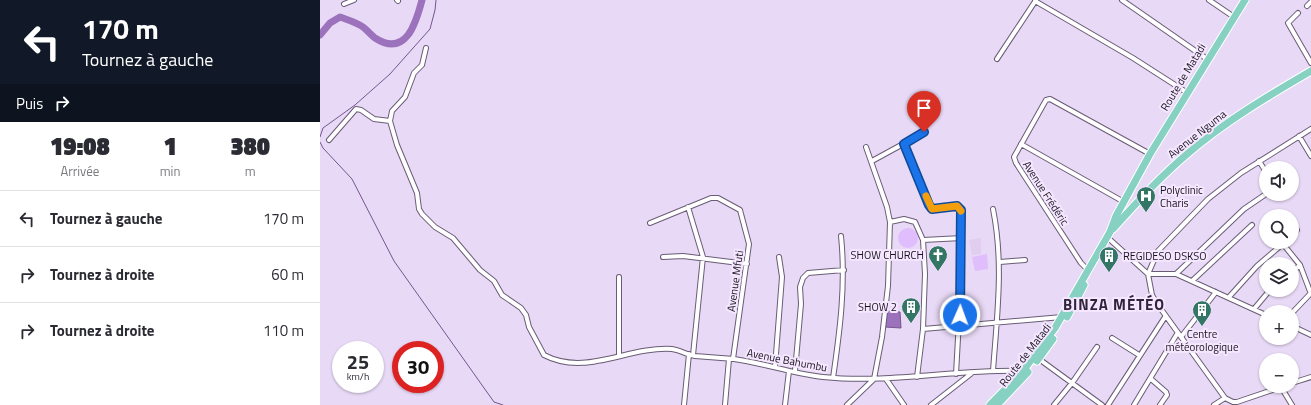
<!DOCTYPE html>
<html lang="fr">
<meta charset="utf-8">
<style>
body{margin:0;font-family:"Titillium Web",sans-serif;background:#f7f7f7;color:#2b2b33;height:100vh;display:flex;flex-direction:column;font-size:15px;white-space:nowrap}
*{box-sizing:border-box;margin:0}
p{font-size:13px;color:#7c7c81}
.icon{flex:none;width:22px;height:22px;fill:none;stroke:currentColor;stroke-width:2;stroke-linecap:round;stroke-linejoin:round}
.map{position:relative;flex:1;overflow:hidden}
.side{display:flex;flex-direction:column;background:#fff;width:320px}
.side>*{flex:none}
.top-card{background:#111827;color:#fff;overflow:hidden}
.controls{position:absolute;left:939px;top:161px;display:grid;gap:8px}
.controls a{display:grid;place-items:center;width:40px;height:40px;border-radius:50%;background:#fff;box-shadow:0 1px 3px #0004;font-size:20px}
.speed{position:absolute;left:12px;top:341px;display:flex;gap:8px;font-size:20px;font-weight:700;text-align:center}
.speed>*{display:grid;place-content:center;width:52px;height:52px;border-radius:50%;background:#fff;box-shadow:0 1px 3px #0004;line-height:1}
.speed small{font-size:10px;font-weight:400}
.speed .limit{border:6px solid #d22;background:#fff;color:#111}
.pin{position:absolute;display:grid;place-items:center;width:34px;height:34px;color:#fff;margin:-41px -17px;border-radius:50% 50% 50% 0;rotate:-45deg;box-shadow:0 0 4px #0007}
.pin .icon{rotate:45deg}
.me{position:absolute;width:44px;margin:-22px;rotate:2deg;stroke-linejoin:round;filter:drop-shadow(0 0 3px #0008)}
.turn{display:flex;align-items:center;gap:14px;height:84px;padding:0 16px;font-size:18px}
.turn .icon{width:52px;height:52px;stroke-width:2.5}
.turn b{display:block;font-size:28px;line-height:34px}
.then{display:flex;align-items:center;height:38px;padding:0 16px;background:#0003;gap:8px;font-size:15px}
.eta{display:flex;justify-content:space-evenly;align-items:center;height:68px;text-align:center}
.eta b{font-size:24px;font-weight:800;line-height:28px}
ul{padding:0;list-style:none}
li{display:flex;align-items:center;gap:12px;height:56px;padding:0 16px;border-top:1px solid #e1e1e2}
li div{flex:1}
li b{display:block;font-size:15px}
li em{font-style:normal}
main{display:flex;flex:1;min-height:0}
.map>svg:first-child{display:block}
.built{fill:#e0cdf0}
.green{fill:#e0bdfc}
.water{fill:#9d72bd;stroke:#75568d}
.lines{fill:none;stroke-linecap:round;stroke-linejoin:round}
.stream{stroke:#75568d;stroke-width:1}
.river{stroke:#9d72bd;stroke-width:7}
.minor-casing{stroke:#6a5c75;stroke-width:6}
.primary-casing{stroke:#fff;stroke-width:9}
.minor{stroke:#fff;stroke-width:4}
.primary{stroke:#87d1c2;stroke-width:7}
.route-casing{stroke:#114b97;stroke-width:10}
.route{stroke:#1a73e8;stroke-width:7}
.slow{stroke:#f59e0b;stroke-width:7}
.labels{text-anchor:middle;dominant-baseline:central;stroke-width:4;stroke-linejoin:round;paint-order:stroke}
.street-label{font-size:11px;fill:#19131d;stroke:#f4e7ff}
.poi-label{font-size:11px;fill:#19131d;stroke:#f4e7ff;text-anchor:start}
.district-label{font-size:15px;font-weight:bold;letter-spacing:1px;fill:#30243a;stroke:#f4e7ff}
</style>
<main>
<section class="side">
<div class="top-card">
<div class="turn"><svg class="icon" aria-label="left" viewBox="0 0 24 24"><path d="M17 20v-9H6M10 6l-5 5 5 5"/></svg><div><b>170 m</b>Tournez à gauche</div></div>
<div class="then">Puis<svg class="icon" aria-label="right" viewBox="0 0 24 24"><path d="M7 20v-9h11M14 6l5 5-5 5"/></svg></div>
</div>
<div class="eta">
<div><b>19:08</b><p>Arrivée</p></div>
<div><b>1</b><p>min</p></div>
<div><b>380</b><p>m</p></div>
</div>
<ul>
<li><svg class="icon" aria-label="left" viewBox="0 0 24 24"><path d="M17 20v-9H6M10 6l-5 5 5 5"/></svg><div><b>Tournez à gauche</b></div><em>170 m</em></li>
<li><svg class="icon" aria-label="right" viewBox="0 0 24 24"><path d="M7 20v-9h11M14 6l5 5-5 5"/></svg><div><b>Tournez à droite</b></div><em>60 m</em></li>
<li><svg class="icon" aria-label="right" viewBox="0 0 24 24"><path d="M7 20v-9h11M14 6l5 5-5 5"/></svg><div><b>Tournez à droite</b></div><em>110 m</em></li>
</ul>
</section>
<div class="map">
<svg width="991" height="405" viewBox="0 0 991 405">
<rect width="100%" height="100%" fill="#e8d9f6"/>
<path class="built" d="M 661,238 L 661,254 L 652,255 L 649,240 Z"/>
<path class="green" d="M578 238a10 10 0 1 1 20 0a10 10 0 1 1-20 0Z
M 667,254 L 668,269 L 655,271 L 652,257 Z"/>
<path class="water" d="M 567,311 L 580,312 L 581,328 L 565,327 Z"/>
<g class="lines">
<path class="stream" d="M 0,137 L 3,128 L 35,105 L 70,74 L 110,29 L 115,10 L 116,0
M 0,142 L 3,148 L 32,179 L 74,261 L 174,402 L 183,405"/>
<path class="river" d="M 0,35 L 10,23 L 20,17 C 28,20 36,22 43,27 C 47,30 51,35 55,38 C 86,58 96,23 102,0"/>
<g class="minor-casing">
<path id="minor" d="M 77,0 L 78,1
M 802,0 L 887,59
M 889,0 L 914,17
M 715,1 L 813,58 L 866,92
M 24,4 L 34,0
M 987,6 L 991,2
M 978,13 L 968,23 L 991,63
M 106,48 L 102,65 L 94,73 L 85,97 L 72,111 L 70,121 L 77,145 L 97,193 L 99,209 L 102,214 L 115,227 L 133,238 L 160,270 L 174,281 L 182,295 L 201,308 L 206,315 L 209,327 L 224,355 C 266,377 308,346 352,349 C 360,350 367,355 375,356 C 388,357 401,358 414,359 C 444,363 473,374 503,377 C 570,384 636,369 703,371
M 677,59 L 716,0
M 979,136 L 991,156
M 9,140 L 36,109 L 41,110 L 54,119 L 70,121
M 584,144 L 609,205 L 612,209 L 637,206 L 640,207 L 642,212 L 640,302 L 636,374
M 701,144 L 804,202
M 552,161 L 605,132
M 939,161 L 946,172
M 368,207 L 383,257 L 373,355
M 673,209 C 684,264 677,315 673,371
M 570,222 L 584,219 L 595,222 L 603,240 L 605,274 L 603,329 L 597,377
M 330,223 L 391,198 L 398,198 L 420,210 L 429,244 L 413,359
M 972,223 L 977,230 L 972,236
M 787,237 L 828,274 L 832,295 L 838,305 L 905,398 L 913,402 L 917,402 L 964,386
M 603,240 L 642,238
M 963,244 L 980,265 L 991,294
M 343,257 L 363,256 L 427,264
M 680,262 L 705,260
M 768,270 L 761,263 L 696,163 L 694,157 L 726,100 L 730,99 L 830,154
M 972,272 L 980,265
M 856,274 L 924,209 L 946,194
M 299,277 L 299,356
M 872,281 L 932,225
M 909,297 L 937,266 L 965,242
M 934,309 L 950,290
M 972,313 L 991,293
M 946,315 L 856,274 L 828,274 L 838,251 L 888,199 L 921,173 L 991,129
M 972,326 L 991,335
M 603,329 L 742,317
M 861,337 L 896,292
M 792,338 L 819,355
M 719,359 L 782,405
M 455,367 L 462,277 L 459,257
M 475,371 L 481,304 L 480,287 L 483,278 L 488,273 L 524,270
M 513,378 C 520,330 526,284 521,236
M 566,379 L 584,405
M 831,379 L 846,392 L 847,395 L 840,405
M 972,383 L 991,377
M 961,387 L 972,405
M 364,405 L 369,354
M 405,405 L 409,359
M 465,405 L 469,371
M 527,405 L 554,379 L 562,337 L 568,286 L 570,222 L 567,207 L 546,147
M 611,405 L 652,373
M 734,405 L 752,383 L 777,347
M 788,405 L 845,317
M 814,405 L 857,334
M 894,405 L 905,398"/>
</g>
<g class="primary-casing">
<path id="primary" d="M 793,229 C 816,203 840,177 866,155 C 904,122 948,96 991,71
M 747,317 L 764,285
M 717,361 L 733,339
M 670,405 L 703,371 L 735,328 L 790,232 L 796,216 L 830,154 L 925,0
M 677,405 L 708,372"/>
</g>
<use href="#minor" class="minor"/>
<use href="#primary" class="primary"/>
</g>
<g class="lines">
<g class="route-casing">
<path id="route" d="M 604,132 L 584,144 L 609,205 L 612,209 L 637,206 L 641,210 L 640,315"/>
</g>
<use href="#route" class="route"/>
<path class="slow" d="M 606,196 L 612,209 L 637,206 L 641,211"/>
</g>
<defs>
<g id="hospital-pin" transform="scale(1)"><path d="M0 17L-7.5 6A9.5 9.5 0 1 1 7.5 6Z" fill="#347666" stroke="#f4e7ff"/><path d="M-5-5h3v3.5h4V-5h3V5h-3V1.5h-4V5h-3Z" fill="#fff"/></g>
<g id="church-pin" transform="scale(1)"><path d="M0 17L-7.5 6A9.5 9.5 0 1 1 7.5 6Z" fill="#347666" stroke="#f4e7ff"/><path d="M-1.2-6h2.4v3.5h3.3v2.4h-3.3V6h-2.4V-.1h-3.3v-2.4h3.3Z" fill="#fff"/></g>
<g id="building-pin" transform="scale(1)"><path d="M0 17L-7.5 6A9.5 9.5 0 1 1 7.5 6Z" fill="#347666" stroke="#f4e7ff"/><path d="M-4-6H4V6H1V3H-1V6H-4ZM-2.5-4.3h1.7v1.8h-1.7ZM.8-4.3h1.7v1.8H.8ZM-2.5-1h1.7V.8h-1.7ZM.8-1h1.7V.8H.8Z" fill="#fff"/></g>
</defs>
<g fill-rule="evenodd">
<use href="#hospital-pin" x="826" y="196"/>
<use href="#church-pin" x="618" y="255"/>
<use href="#building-pin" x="789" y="256"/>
<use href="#building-pin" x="591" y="307"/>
<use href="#building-pin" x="882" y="310"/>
</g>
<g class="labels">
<g class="street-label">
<text transform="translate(863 77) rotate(-59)">Route de Matadi</text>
<text transform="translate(877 134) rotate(-38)">Avenue Nguma</text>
<text transform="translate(726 193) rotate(57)">Avenue Frédéric</text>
<text transform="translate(415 281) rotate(-82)">Avenue Mfuti</text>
<text transform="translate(705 355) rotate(-52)">Route de Matadi</text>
<text transform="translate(467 360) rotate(11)">Avenue Bahumbu</text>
</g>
<g class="poi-label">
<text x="840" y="190">Polyclinic<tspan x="840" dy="13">Charis</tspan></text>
<text x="604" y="255" text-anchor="end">SHOW CHURCH</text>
<text x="803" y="256">REGIDESO DSKSO</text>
<text x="577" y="307" text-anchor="end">SHOW 2</text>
<text x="882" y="334" text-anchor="middle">Centre<tspan x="882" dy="13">météorologique</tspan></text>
</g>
<g class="district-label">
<text x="794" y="304">BINZA MÉTÉO</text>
</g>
</g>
</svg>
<div class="controls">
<a><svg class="icon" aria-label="sound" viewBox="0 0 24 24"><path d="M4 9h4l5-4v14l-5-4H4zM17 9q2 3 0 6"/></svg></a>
<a><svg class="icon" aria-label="search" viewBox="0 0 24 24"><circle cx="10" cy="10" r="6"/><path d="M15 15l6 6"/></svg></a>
<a><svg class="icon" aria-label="layers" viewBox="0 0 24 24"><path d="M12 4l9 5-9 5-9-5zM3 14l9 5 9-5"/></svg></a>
<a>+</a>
<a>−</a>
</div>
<div class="speed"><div>25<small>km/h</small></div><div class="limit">30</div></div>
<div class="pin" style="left:604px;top:132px;background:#d93025"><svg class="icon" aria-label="arrive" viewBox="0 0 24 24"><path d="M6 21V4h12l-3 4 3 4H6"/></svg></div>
<svg class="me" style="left:640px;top:315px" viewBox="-20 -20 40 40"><circle r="17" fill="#1a73e8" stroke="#fff" stroke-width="3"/><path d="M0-11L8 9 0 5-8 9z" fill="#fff"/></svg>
</div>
</main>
